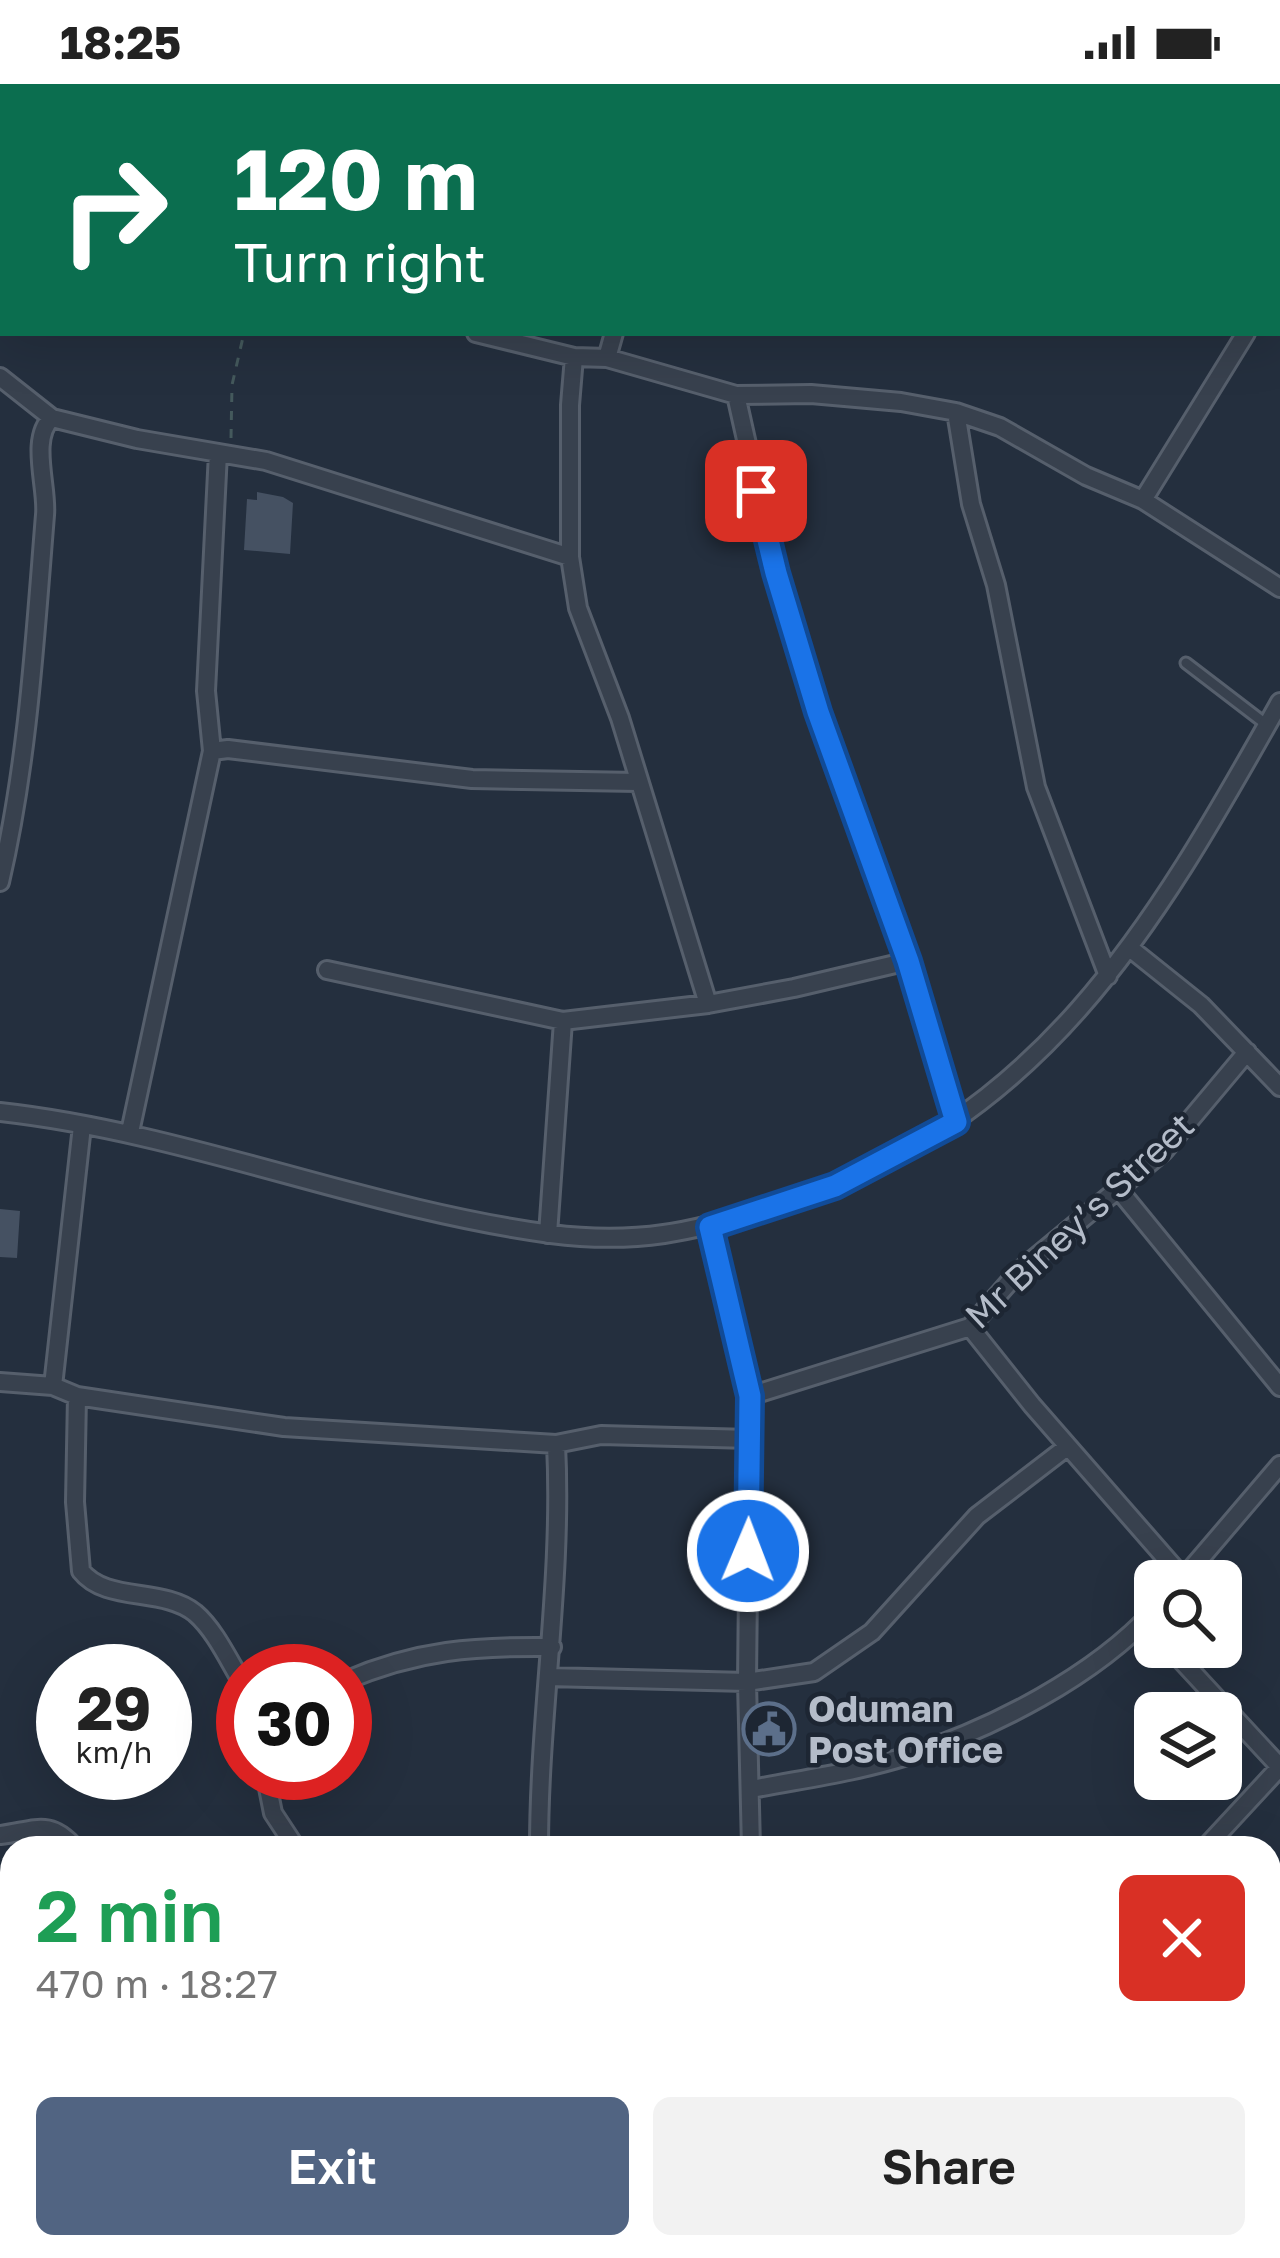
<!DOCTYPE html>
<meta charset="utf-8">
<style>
body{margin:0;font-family:"Golos Text",sans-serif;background:#f2f2f2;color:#222;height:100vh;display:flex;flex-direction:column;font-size:45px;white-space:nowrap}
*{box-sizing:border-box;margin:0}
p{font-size:39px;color:#767676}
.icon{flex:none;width:66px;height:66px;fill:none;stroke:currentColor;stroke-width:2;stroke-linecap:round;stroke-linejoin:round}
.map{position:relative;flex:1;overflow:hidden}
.sheet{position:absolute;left:0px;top:1752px;width:1281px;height:423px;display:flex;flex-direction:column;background:#fff;border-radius:36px 36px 0 0;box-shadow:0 12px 48px #0002}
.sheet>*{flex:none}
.top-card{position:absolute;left:0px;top:0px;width:1281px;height:252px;box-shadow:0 12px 48px #0002;background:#0b6e4f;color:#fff;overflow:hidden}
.controls{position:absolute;left:1134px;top:1476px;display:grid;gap:24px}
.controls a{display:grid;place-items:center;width:108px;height:108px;border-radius:18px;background:#fff;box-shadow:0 12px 48px #0002;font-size:60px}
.speed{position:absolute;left:36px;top:1560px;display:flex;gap:24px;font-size:60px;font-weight:700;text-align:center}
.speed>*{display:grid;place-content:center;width:156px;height:156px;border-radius:50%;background:#fff;box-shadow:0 12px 48px #0002;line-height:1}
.speed small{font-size:30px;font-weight:400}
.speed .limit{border:18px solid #d22;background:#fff;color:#111}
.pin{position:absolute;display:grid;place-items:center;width:102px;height:102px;color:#fff;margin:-51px;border-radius:24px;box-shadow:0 6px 18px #0006}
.me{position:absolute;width:132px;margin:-66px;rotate:1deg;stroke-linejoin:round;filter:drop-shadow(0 0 9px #0008)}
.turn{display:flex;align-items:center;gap:42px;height:252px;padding:0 36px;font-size:54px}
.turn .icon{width:156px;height:156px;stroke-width:2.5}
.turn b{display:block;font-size:84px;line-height:102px}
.round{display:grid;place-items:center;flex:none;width:126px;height:126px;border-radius:18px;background:#f2f2f2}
.summary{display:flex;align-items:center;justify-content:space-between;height:204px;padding:0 36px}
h1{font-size:72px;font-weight:600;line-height:90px;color:#1e9e55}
.cta{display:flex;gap:24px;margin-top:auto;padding:24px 36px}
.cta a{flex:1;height:138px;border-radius:18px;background:#516482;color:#fff;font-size:48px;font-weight:600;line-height:138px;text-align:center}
.cta a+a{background:#f2f2f2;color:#222}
.status{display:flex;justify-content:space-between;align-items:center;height:84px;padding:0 60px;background:#fff;direction:ltr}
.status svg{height:33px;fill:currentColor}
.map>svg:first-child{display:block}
.building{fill:#455162}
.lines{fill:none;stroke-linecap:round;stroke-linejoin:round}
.service-casing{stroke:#565f6c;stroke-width:15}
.minor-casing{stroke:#565f6c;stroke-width:22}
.path{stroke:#44595c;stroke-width:3;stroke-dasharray:9 9;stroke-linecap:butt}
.service{stroke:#38414e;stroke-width:9}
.minor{stroke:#38414e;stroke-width:16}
.route-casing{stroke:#114b97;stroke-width:30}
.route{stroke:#1a73e8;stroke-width:21}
.labels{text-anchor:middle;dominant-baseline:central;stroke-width:9;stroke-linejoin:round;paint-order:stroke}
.street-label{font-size:36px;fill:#b4bcc9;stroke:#1d2633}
.poi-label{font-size:36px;font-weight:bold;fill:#b4bcc9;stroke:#1d2633;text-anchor:start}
</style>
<div class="status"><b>18:25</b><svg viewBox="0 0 49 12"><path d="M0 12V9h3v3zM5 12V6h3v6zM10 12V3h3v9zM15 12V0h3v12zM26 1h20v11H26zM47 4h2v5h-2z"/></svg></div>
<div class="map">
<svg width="1280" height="2174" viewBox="0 0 1280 2174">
<rect width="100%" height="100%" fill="#242f3e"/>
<path class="building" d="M 257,408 L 283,413 L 293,419 L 290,470 L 244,466 L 247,415 L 257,416 Z
M 0,1125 L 20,1127 L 17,1174 L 0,1173 Z"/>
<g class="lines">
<g class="service-casing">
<path id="service" d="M 1186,579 L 1267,641"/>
</g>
<g class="minor-casing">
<path id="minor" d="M 363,0 L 371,3
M 1092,0 L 1100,3
M 71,3 L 71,0
M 677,3 L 678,0
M 886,3 L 886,0
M 0,117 L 3,117
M 1278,200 L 1280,197
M 476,249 L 574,273 L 607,274 L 736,311 L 811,310 L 901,318 L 956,328 L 1000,343 L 1086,392 L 1143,416 L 1280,504
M 574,273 L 570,321 L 570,473 L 578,524 L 620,634 L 708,920
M 607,274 L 614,249
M 0,293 L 52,334
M 736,311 L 776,489 L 818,628 L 908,877 L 956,1038
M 956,328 L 971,420 L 996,501 L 1036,703 L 1108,892
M 218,369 L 206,607 L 212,667 L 228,665 L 472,695 L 638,698
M 1143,416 L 1246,249
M 0,798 C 28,678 35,554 45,431 C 48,404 29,354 52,334 L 137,355 L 266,377 L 570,473
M 1131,865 L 1201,921 L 1280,1003
M 327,886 L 563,937 L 708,920 L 794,904 L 908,877
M 0,1028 C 188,1049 364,1125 551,1150 C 637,1161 692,1148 774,1123 C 1040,1041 1152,846 1280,618
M 130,1048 L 212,667
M 1119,1106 L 1280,1303
M 710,1143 L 750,1312 L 747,1598 L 751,1764
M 548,1150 L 563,937
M 970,1243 L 1032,1321 L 1184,1495
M 0,1298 L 53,1302 L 77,1312 L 284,1343 L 556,1360 L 601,1351 L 750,1355
M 53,1302 L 82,1042
M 77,1312 L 75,1418 L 81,1487 C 106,1519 163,1503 195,1529 C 215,1546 229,1577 243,1600
M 750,1312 L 970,1243 L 1018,1188 L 1164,1067 L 1247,968
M 1181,1497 L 1280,1381
M 1169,1563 L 1280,1683
M 548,1593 L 747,1598 L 814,1588 L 872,1548 L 977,1432 L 1067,1363
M 345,1597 C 417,1566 475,1562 552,1563
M 265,1689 L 273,1729 L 296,1764
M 752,1705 C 803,1695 857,1688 907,1672 C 992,1645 1095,1592 1155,1526
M 0,1751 C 34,1747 50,1734 75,1764
M 539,1764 C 539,1629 563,1495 556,1360
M 1205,1764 L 1280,1683
M 0,2036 L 12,2034
M 796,2163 L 796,2174
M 979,2163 L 981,2174
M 426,2174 L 427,2163
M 1149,2174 L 1150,2163
M 1270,2174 L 1280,2142"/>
</g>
<path class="path" d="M 231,354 L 232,301 L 244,249"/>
<use href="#service" class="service"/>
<use href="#minor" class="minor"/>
</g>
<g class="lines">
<g class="route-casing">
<path id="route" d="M 748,1467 L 750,1312 L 710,1143 L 835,1102 L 956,1038 L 908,877 L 818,628 L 776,489 L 756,407"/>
</g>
<use href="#route" class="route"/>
</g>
<defs>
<g id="civic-ring" transform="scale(2.7)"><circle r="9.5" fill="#1d2633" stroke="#5c6f8a" stroke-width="1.5"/><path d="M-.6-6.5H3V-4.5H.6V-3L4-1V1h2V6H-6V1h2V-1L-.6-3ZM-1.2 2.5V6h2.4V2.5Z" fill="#5c6f8a"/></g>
</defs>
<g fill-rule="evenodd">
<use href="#civic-ring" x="769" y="1645"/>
</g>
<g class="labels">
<g class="street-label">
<text transform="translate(1079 1136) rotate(-43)">Mr Biney’s Street</text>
</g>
<g class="poi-label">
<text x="808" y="1624">Oduman<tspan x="808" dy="41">Post Office</tspan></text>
</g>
</g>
</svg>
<div class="controls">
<a><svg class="icon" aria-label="search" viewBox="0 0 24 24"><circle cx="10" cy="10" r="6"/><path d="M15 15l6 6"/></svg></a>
<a><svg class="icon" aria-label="layers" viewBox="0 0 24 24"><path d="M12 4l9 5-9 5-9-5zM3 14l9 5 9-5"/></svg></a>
</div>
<div class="speed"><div>29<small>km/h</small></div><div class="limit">30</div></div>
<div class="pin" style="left:756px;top:407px;background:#d93025"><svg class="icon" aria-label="arrive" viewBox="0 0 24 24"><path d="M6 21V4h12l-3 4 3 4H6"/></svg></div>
<svg class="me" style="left:748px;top:1467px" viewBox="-20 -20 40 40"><circle r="17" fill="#1a73e8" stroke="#fff" stroke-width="3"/><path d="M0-11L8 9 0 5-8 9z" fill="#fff"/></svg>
<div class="top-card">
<div class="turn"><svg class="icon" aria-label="right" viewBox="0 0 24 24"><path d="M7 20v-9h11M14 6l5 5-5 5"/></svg><div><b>120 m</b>Turn right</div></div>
</div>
<section class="sheet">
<div class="summary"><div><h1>2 min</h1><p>470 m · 18:27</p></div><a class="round" style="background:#d93025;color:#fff"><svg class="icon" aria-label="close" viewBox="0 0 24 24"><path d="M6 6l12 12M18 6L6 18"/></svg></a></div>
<div class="cta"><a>Exit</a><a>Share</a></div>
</section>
</div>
